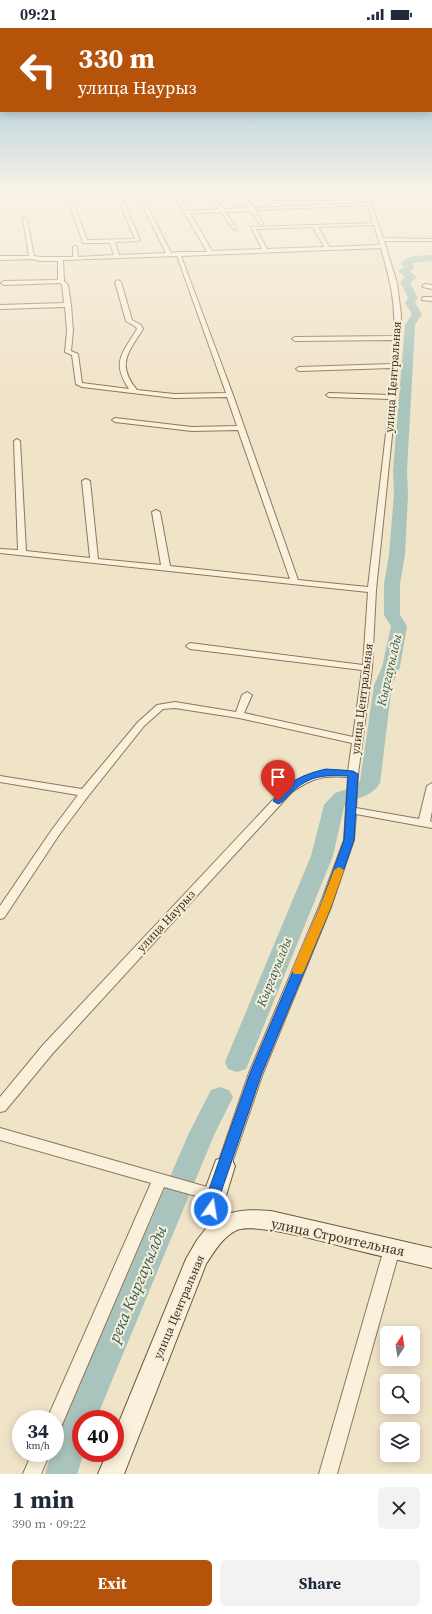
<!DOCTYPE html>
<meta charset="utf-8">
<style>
body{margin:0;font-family:"Source Serif 4",serif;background:#f2f2f3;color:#1f2937;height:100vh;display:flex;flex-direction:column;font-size:15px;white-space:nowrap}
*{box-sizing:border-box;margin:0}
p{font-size:13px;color:#747a83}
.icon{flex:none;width:22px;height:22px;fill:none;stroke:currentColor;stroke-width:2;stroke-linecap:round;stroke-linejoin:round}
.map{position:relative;height:1446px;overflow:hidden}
.details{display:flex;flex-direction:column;background:#fff;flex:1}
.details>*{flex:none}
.top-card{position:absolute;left:0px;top:0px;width:432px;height:84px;box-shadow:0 2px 10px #0003;background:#b45309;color:#fff;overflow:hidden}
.needle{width:26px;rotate:12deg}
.fabs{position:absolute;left:380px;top:1298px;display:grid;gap:8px}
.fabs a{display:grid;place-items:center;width:40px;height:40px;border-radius:6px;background:#fff;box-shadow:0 2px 10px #0003;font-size:20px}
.speed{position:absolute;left:12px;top:1382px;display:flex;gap:8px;font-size:20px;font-weight:700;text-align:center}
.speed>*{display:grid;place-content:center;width:52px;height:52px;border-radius:50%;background:#fff;box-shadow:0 2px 10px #0003;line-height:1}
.speed small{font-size:10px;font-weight:400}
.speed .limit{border:6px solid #d22;background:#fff;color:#111}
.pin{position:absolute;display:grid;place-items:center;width:34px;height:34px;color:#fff;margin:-41px -17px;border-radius:50% 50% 50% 0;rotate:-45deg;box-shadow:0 0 4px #0007}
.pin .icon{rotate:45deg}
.me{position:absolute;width:44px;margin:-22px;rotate:13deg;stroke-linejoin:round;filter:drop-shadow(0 0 3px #0008)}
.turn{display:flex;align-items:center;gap:14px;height:84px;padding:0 12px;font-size:18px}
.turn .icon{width:52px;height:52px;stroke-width:2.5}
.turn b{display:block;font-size:28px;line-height:34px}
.round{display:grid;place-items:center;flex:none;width:42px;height:42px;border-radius:6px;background:#f2f2f3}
.summary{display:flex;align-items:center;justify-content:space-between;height:68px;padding:0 12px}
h1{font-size:24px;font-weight:700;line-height:30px}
.primary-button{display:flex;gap:8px;margin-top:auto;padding:8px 12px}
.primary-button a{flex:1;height:46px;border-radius:6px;background:#b45309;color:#fff;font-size:16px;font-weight:700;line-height:46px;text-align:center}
.primary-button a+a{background:#f2f2f3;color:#1f2937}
.status{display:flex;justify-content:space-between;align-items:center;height:28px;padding:0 20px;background:#fff;direction:ltr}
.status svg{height:11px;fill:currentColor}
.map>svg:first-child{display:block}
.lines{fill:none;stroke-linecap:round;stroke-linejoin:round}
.river{fill:#a9c4bc;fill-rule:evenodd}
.street-casing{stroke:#8d765c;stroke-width:2}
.secondary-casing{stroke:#6f573f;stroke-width:2}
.street{fill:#faf1dc;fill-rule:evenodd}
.secondary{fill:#faf1dc;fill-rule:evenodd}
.route{fill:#1a73e8;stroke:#114b97}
.slow{fill:#f59e0b}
.labels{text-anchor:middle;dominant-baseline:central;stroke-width:4;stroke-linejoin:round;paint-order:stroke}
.street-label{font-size:12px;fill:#3d2e20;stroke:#f7eed8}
.water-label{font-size:13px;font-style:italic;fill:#2f5d5a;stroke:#f7eed8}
.near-street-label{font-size:14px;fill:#3d2e20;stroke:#f7eed8}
.near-water-label{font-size:16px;font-style:italic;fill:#2f5d5a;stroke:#f7eed8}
</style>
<div class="status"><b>09:21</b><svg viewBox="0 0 49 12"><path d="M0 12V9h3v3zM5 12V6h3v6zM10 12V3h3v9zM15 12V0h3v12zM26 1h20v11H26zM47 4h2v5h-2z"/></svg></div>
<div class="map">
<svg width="432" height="1446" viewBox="0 0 432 1446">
<rect width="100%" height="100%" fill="#f0e4c8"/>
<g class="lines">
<path class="river" d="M 432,227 L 432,233 L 412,235 L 415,240 L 410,243 L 417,249 L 410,255 L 418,270 L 415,275 L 422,286 L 415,297 L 407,443 L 408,466 L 405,527 L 400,556 L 400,587 L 407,598 L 400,639 L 392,657 L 380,755 C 369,772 356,767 344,779 L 333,828 L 249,1034 L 246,1041 L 237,1044 L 228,1041 L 225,1034 L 311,828 L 324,777 L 335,765 L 356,758 L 360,753 L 374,657 L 382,639 L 391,598 L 384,587 L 384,556 L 389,527 L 394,466 L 393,443 L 405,297 L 412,286 L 405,275 L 408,270 L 400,254 L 405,249 L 398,243 L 404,239 L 401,236 C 407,226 422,228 432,227 Z
M 220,1059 L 229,1062 L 233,1069 L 215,1105 L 96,1391 L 81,1391 L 81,1425 L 84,1425 L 77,1446 L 45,1446 L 51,1425 L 55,1425 L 55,1414 L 63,1394 L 189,1105 L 211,1062 Z"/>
<g class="street-casing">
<path id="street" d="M 65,162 L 69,162 L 87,212 L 135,211 L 120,175 L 124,174 L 140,212 L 138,213 L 115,214 L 119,227 L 166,225 L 135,162 L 139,162 L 171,225 L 178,224 L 207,224 L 172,162 L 176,162 L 188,183 L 219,181 L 215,174 L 217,173 L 224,181 L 249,180 L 245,172 L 247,171 L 254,180 L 367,175 L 362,162 L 366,162 L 367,165 L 432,165 L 432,167 L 368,167 L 383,210 L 432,211 L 432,213 L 384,213 L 397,255 L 401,287 L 396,369 L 376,562 L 372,640 L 358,746 L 356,780 L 419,791 L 427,758 L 432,755 L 432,783 L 430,793 L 432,794 L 432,800 L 356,786 L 354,812 L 331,879 L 263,1045 L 231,1138 L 229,1142 L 224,1144 L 219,1142 L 217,1138 L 249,1045 L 319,879 L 344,812 L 348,749 C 323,747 312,750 292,764 L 53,1025 L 5,1083 L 0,1084 L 0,1069 L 43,1017 L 284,760 C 305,745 323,741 348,743 L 352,715 L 239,690 L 175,680 L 163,681 L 144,698 L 89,767 L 59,807 L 4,890 L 0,891 L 0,878 L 51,803 L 78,767 L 0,754 L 0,748 L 82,761 L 138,694 L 157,677 L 175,674 L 236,684 L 242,667 L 247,664 L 252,667 L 244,685 L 353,709 L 362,642 L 190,621 L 186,618 L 190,615 L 363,637 L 368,564 L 0,525 L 0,521 L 18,522 L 14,413 L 17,411 L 20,413 L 26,523 L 90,530 L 82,453 L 86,451 L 90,453 L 98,531 L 161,537 L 152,484 L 156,482 L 160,484 L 170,538 L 290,551 L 238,402 L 192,403 L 115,394 L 112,392 L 115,390 L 192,399 L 237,398 L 227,369 L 174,370 L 82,359 L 76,356 L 72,327 L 65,324 L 67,303 L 65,279 L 0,281 L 0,277 L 64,275 L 62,257 L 60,255 L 4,257 L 1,255 L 4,253 L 58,252 L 58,233 L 40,233 L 32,231 L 0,232 L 0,228 L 29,228 L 23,190 L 27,191 L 34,228 L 40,229 L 73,229 L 73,219 L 75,218 L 77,219 L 78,229 L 114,227 L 110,215 L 83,215 ZM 368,177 L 373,195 L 251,199 L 262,221 L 212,223 L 190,185 L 221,184 L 234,202 L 236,201 L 225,184 L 251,183 L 261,197 L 263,196 L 255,182 ZM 374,197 L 380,217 L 329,219 L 318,199 ZM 313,199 L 324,219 L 267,221 L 256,201 ZM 381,220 C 390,252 396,274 394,308 L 295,309 L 292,311 L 295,313 L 394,312 L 392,336 L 299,339 L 296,341 L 299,343 L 392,340 L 390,367 L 329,365 L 326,367 L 329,369 L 390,371 L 368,559 L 298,552 L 233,367 L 181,228 ZM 177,228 L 226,365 L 174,366 L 137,362 C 116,336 128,325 143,301 L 141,297 L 132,292 L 121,254 L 118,252 L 115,254 L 126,293 L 136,299 L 137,301 C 122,326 111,334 129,361 L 82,355 L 78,326 L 71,323 L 73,303 L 71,277 L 68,257 L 64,253 L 63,232 Z
M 277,170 L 338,170 L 340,171 L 338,172 L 275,172 Z
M 425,256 L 432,257 L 432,261 L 423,259 L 422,258 Z
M 424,269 L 432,269 L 432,273 L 422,272 L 422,270 Z
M 0,1100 L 214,1161 L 219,1163 L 221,1167 L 219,1171 L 214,1173 L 164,1159 L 61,1399 L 55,1401 L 55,1391 L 47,1391 L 151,1155 L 0,1112 Z
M 392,1214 L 397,1216 L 400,1221 L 337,1446 L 319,1446 L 384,1221 L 387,1216 Z
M 32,1425 L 50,1425 L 41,1446 L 23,1446 Z"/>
</g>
<g class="secondary-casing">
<path id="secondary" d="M 224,1129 L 232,1132 L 235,1138 L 222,1181 L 225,1187 C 241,1181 254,1182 271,1183 L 432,1220 L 432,1240 C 408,1234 384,1229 360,1223 C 336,1217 257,1194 237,1202 C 223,1208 214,1224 206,1236 L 124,1446 L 98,1446 L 107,1425 L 115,1425 L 115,1404 L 186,1231 L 197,1212 L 208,1198 L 200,1181 L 203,1167 L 216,1132 Z"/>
</g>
<use href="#street" class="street"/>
<use href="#secondary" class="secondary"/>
</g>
<linearGradient id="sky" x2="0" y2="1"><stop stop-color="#8fbad6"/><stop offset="0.45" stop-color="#f8f3e6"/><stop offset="1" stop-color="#f8f3e6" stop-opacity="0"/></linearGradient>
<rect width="432" height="364" fill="url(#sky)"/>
<path class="route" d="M 326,741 L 353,743 L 358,746 L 354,812 L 348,829 L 331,879 L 262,1045 L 220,1167 L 215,1185 L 211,1187 L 206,1185 L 204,1181 L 207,1167 L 250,1045 L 320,879 L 338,829 L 344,812 L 348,748 C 324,747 310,747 292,764 C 287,768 284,774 278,776 L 273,773 C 286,754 304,746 326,741 Z"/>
<path class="slow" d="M 339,839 L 344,842 L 331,879 L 304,943 L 302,946 L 294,946 L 292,943 L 320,879 L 334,842 Z"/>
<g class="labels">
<g class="street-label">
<text transform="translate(393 349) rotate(-86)">улица Центральная</text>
<text transform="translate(362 671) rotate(-83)">улица Центральная</text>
<text transform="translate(166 893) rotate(-47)">улица Наурыз</text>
<text transform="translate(179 1279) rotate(-67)">улица Центральная</text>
</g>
<g class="water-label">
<text transform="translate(389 642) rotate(-77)">Кыргауылды</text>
<text transform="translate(274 944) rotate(-68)">Кыргауылды</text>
</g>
<g class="near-street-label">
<text transform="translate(338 1209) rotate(12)">улица Строительная</text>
</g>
<g class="near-water-label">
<text transform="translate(137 1256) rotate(-67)">река Кыргауылды</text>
</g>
</g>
</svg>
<div class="fabs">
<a><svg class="needle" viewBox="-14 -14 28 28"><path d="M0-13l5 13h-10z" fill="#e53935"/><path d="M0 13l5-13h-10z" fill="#747a83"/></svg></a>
<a><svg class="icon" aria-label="search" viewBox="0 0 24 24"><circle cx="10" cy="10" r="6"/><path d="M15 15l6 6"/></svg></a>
<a><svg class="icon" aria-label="layers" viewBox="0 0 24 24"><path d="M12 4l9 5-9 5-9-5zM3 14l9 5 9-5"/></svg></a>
</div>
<div class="speed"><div>34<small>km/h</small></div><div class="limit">40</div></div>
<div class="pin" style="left:278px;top:773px;background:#d93025"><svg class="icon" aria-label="arrive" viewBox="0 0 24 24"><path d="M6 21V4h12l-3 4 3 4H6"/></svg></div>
<svg class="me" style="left:211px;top:1181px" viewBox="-20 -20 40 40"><circle r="17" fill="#1a73e8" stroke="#fff" stroke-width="3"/><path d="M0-11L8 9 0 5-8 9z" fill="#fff"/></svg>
<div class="top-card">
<div class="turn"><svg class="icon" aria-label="left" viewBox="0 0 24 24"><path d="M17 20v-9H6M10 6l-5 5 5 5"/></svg><div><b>330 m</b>улица Наурыз</div></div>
</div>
</div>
<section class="details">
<div class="summary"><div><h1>1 min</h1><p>390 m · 09:22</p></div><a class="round"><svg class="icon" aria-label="close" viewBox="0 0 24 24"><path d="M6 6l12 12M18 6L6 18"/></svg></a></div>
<div class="primary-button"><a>Exit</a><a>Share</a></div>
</section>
